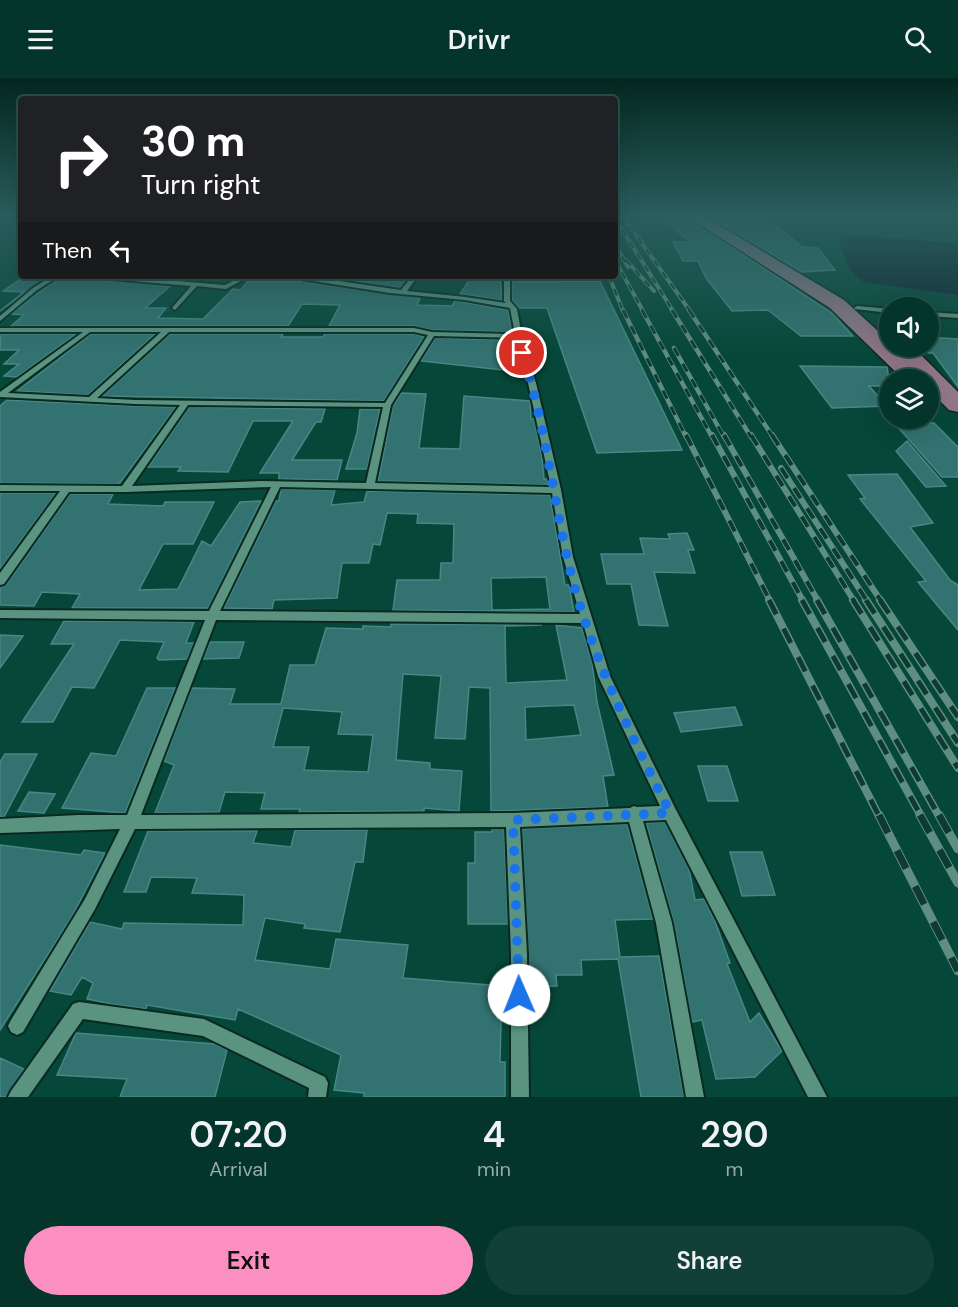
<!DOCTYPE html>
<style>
body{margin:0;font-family:"DM Sans",sans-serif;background:#124036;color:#f1f3f6;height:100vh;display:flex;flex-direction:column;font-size:22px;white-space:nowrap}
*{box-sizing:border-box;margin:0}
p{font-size:20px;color:#97aba8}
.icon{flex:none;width:33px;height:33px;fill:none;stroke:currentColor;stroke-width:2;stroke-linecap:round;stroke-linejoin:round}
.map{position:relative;height:1019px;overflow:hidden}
.sheet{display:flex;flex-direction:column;background:#04352a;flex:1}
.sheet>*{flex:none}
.guide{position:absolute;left:18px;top:18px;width:600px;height:183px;border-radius:6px;box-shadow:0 6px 24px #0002,0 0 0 2px #255047;background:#202124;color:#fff;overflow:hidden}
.tools{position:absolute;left:879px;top:219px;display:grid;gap:12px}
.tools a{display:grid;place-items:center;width:60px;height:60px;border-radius:50%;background:#04352a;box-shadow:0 6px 24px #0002,0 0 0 2px #255047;font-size:30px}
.pin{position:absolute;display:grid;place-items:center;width:51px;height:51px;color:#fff;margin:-26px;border:3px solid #fff;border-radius:50%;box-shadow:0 2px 6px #0007}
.me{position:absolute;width:66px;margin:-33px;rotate:359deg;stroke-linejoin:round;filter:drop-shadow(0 0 4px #0008)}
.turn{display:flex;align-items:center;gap:21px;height:126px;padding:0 24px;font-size:27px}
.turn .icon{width:78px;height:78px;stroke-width:2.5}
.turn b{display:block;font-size:42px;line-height:51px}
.then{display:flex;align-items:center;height:57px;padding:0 24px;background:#0003;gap:12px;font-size:22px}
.eta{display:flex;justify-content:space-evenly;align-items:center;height:102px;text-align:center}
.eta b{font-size:36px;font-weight:600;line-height:42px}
.button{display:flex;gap:12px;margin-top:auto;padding:12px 24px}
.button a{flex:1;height:69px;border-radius:36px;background:#fc8fc2;color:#111;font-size:24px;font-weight:600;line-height:69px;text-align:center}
.button a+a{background:#124036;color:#f1f3f6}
header{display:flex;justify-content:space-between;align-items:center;height:78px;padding:0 24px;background:#04352a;font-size:27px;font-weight:600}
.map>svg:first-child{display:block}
.water{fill:#0f242e}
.building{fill:#327270;stroke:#478885;stroke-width:1.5;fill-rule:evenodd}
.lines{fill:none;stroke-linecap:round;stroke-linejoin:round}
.minor-casing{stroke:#0a2921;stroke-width:4}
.major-casing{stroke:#0a2921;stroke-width:3}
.minor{fill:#5a9481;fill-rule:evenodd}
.major{fill:#927788;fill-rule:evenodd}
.rail-far4-casing{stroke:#5e8e81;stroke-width:4}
.rail-far3-casing{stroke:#5e8e81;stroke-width:4.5}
.rail-far2-casing{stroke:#5e8e81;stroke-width:6}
.rail-far1-casing{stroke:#5e8e81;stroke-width:8}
.rail-casing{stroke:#5e8e81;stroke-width:9}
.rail-far4{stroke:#0d3b2f;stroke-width:2;stroke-dasharray:7;stroke-linecap:butt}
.rail-far3{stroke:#0d3b2f;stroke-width:3;stroke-dasharray:9;stroke-linecap:butt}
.rail-far2{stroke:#0d3b2f;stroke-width:4;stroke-dasharray:12;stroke-linecap:butt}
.rail-far1{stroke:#0d3b2f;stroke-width:5;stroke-dasharray:16;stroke-linecap:butt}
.rail{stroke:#0d3b2f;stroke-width:7;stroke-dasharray:20;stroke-linecap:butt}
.route{stroke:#1a73e8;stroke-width:10;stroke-dasharray:0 18}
</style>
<header><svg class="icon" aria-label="menu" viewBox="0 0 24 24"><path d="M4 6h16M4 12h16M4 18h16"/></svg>Drivr<svg class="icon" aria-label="search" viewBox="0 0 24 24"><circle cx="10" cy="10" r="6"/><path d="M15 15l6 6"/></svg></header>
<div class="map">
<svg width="958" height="1019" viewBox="0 0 958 1019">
<rect width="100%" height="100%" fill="#054738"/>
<path class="water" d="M 850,157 L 958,165 L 958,217 L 864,204 C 850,196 841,178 840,162 Z"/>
<path class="building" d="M 659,137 L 683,137 L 832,235 L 853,258 L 801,258 L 768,232 L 732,233 L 706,200 L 698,183 L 683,183 L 673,164 L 690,164 Z
M 706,137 L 761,137 L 766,145 L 772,144 L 802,169 L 818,170 L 835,192 L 801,194 Z
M 25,198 L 48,198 L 0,233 L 24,214 L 3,213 Z
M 61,198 L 92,198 L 97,202 L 170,208 L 145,230 L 166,230 L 158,240 L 203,241 L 233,211 L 241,212 L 248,203 L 296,203 L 420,220 L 417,227 L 452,228 L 455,223 L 508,232 L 512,254 L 432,252 L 414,248 L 329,248 L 340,227 L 302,226 L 288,248 L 11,248 L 24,237 L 11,236 Z
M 320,198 L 409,198 L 400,210 Z
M 472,198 L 500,198 L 502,222 L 460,216 Z
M 600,203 L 682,372 L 597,375 L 547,230 L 519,230 L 512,222 L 512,204 Z
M 1,256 L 76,256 L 17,299 L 4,298 L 19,286 L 4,286 L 19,272 L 0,272 Z
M 91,256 L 155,256 L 88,317 L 17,313 Z
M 170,256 L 283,256 L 281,259 L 323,259 L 325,256 L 414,256 L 424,259 L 384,323 L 102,318 Z
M 928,259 L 958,261 L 958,309 L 933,275 L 928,275 Z
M 435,260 L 514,262 L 521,294 L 421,283 Z
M 800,288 L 887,289 L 890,308 L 869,308 L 887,328 L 832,330 Z
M 401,315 L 426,316 L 419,370 L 460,371 L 464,318 L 530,323 L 531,341 L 534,341 L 542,379 L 544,401 L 547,401 L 548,407 L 378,403 L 393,328 Z
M 7,322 L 135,328 L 176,329 L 119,406 L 0,405 L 0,328 Z
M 189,329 L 325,331 L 321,344 L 316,344 L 292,382 L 342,382 L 337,402 L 279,401 L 279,395 L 260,395 L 293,343 L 253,343 L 228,394 L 178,393 L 181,389 L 148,389 Z
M 360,331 L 380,331 L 367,391 L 346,391 L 357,355 Z
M 934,345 L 958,369 L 958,399 L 942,399 L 895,346 Z
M 907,363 L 946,408 L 926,409 L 896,373 Z
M 897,396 L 933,445 L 910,449 L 950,502 L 958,507 L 958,552 L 918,504 L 926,503 L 860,421 L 865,420 L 848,397 Z
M 281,411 L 335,412 L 331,427 L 364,424 L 367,413 L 550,417 L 565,507 L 569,507 L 574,534 L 393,532 L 397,502 L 440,502 L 441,485 L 453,485 L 454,446 L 417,445 L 418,436 L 387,435 L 380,467 L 373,466 L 369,485 L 342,485 L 337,520 L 274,522 L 272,531 L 224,530 L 276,423 L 279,423 ZM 546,499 L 550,531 L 492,532 L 491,500 Z
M 0,415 L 56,415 L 0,491 Z
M 70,416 L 113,416 L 108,426 L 163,428 L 165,424 L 214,424 L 193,466 L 163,466 L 139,512 L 178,511 L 202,463 L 211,468 L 240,424 L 261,423 L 208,530 L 72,530 L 80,516 L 42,514 L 34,528 L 0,527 L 0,509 L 6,507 Z
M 687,455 L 694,472 L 688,472 L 695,495 L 654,494 L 668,548 L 639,547 L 631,506 L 607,506 L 601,476 L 644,476 L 640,460 L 670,461 L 668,456 Z
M 64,543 L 194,544 L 186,565 L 194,565 L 187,581 L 159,582 L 157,580 L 164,564 L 120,562 L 94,610 L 72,609 L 53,644 L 22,644 L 74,566 L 51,566 Z
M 391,546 L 542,547 L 505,548 L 506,605 L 567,602 L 556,547 L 582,550 L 592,584 L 597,624 L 614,697 L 603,698 L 608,729 L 491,733 L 490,610 L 469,609 L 465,661 L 435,660 L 441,598 L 403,596 L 396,682 L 430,685 L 430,691 L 462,693 L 459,733 L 424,730 L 424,733 L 406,733 L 299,734 L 300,731 L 261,731 L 265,715 L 225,714 L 219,734 L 155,735 L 174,687 L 164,683 L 192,610 L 235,611 L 230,626 L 281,626 L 290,587 L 315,587 L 326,550 L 363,551 L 363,548 L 391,549 ZM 574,627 L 581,657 L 526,662 L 525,629 ZM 283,630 L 342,634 L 338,656 L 373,657 L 368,694 L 304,692 L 309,669 L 273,669 Z
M 0,557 L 23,558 L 0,590 Z
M 210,564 L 244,564 L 239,580 L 203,581 Z
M 147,610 L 175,610 L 125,735 L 62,730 L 91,675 L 116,678 Z
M 735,629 L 742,647 L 681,654 L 674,635 Z
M 5,676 L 37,676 L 4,739 L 0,739 L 0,684 Z
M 698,688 L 727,688 L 738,723 L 708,723 Z
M 29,714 L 55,716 L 44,735 L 18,733 Z
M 665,744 L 689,791 L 695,822 L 704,821 L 715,843 L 730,885 L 727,886 L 750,944 L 759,935 L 782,973 L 755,999 L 716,1001 L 702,942 L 692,944 L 674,845 L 646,745 Z
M 627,746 L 653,841 L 615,842 L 620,879 L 659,878 L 684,1019 L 641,1019 L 618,881 L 581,882 L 582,897 L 556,897 L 557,908 L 530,909 L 522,751 Z
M 492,751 L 504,751 L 508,846 L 468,846 L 468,785 L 475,785 L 475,754 L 492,754 Z
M 295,752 L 367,752 L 363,784 L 355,784 L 340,854 L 304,850 L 305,846 L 265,840 L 255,882 L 330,891 L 336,861 L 408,867 L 403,900 L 502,908 L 500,984 L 505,984 L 505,1019 L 364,1019 L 364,1015 L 334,1012 L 341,977 L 238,931 L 235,942 L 147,927 L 146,931 L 117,927 L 87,921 L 93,905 L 82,899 L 71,917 L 50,913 L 90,844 L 122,851 L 124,845 L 243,847 L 244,817 L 192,815 L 197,800 L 151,799 L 146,814 L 124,814 L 148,753 L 257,753 L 253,765 L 291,769 Z
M 0,767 L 81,777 L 84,772 L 105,775 L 71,840 L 0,952 Z
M 730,774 L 762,774 L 775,817 L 742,818 Z
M 76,955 L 215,966 L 227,972 L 215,1019 L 120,1019 L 127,1001 L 57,997 Z
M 0,980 L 24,991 L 6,1019 L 0,1019 Z"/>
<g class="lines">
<g class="minor-casing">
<path id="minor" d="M 52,198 L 59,198 L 37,212 L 0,243 L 0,238 L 33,210 Z
M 94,198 L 117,198 L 225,207 L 243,198 L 250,198 L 226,211 L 197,208 L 175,232 L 172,230 L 191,208 L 97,200 Z
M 281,198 L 311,199 L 401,212 L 412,198 L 418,198 L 407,213 L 465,219 L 506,225 L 504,223 L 504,198 L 510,198 L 510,223 L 517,231 L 525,275 L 536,305 L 561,412 L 573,479 L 610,598 L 675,730 L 827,1019 L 808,1019 L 666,742 L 643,743 L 672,845 L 704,1019 L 686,1019 L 656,845 L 629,744 L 520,749 L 527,876 L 529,1019 L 511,1019 L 511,876 L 506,749 L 135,751 L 95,831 L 23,954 L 17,957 L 11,954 L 8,948 L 11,942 L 85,821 L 120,751 L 0,755 L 0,741 L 78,737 L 127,737 L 205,542 L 0,540 L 0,532 L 209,533 L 271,409 L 125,414 L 69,414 L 4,506 L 0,507 L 0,495 L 60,413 L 0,413 L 0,407 L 122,408 L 180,327 L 135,326 L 0,319 L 0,314 L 83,254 L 0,254 L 0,250 L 414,250 L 432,254 L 515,256 L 510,230 L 465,222 L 390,215 ZM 90,254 L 161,254 L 89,319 L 8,315 ZM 169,254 L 414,254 L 428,257 L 385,325 L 135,322 L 97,320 ZM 434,258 L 516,260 L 519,275 L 528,305 L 551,409 L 375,405 L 391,327 ZM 188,327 L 383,329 L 366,405 L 260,403 L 132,408 ZM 280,409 L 552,415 L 563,479 L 580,536 L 220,533 ZM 216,542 L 583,545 L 598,598 L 660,728 L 637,729 L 634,728 L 630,730 L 513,735 L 141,737 Z
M 857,228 L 890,231 L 890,235 L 855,231 L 854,230 Z
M 928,234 L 958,236 L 958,240 L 928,238 Z
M 79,924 L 204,941 L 325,999 L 328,1005 L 326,1019 L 308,1019 L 309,1010 L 203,958 L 83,941 L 28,1019 L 8,1019 L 11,1013 L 73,926 Z"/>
</g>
<g class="major-casing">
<path id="major" d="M 685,137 L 702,137 L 844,222 L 890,264 L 890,268 L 899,272 L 907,269 L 915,271 L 958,314 L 958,334 L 949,332 L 928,311 L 928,302 L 904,302 L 830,230 Z"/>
</g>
<use href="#minor" class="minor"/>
<use href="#major" class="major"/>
<g class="rail-far4-casing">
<path id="rail-far4" d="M 622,137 L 690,233
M 615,140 L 673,233
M 615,166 L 628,189
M 615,182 L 643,233
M 626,182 L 654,213
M 609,198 L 623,233"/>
</g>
<g class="rail-far3-casing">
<path id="rail-far3" d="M 623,232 L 686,359
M 642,232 L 712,359
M 672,232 L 751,359
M 689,232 L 773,359
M 674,270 L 724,359"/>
</g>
<g class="rail-far2-casing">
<path id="rail-far2" d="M 686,357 L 770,523
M 712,357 L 803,523
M 724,357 L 818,523
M 751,357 L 854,523
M 772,357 L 881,523
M 781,390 L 867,523"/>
</g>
<g class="rail-far1-casing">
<path id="rail-far1" d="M 769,522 L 879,738
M 802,522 L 921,738
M 817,522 L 939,738
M 853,522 L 958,690
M 866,522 L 958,665
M 880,522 L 958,639"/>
</g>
<g class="rail-casing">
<path id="rail" d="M 879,737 L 958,893
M 920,737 L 958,805
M 939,737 L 958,771"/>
</g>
<use href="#rail-far4" class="rail-far4"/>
<use href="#rail-far3" class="rail-far3"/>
<use href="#rail-far2" class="rail-far2"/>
<use href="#rail-far1" class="rail-far1"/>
<use href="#rail" class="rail"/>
</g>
<linearGradient id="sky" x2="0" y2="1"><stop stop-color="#03271f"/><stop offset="0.49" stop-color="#2a5e5e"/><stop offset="1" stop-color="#2a5e5e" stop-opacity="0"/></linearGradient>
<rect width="958" height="279" fill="url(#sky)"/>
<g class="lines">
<path class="route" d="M 519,917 L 513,742 L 670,735 C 629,653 587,569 567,479 C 552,411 544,341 522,275"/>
</g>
</svg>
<div class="tools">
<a><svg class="icon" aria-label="sound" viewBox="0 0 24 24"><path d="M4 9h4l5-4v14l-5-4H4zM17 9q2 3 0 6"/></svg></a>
<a><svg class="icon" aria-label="layers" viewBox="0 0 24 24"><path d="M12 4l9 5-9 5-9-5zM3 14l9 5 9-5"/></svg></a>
</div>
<div class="pin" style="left:522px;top:275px;background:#d93025"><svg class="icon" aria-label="arrive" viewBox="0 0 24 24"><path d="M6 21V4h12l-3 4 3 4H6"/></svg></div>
<svg class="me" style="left:519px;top:917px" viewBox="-20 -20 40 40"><circle r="19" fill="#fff"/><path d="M0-13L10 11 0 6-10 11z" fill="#1a73e8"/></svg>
<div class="guide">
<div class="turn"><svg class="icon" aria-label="right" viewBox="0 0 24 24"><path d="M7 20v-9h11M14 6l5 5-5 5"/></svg><div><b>30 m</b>Turn right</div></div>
<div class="then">Then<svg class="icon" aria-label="left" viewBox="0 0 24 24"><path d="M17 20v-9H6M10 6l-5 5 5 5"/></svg></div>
</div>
</div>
<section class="sheet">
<div class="eta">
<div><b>07:20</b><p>Arrival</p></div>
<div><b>4</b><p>min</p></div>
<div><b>290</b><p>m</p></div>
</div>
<div class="button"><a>Exit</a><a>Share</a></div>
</section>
